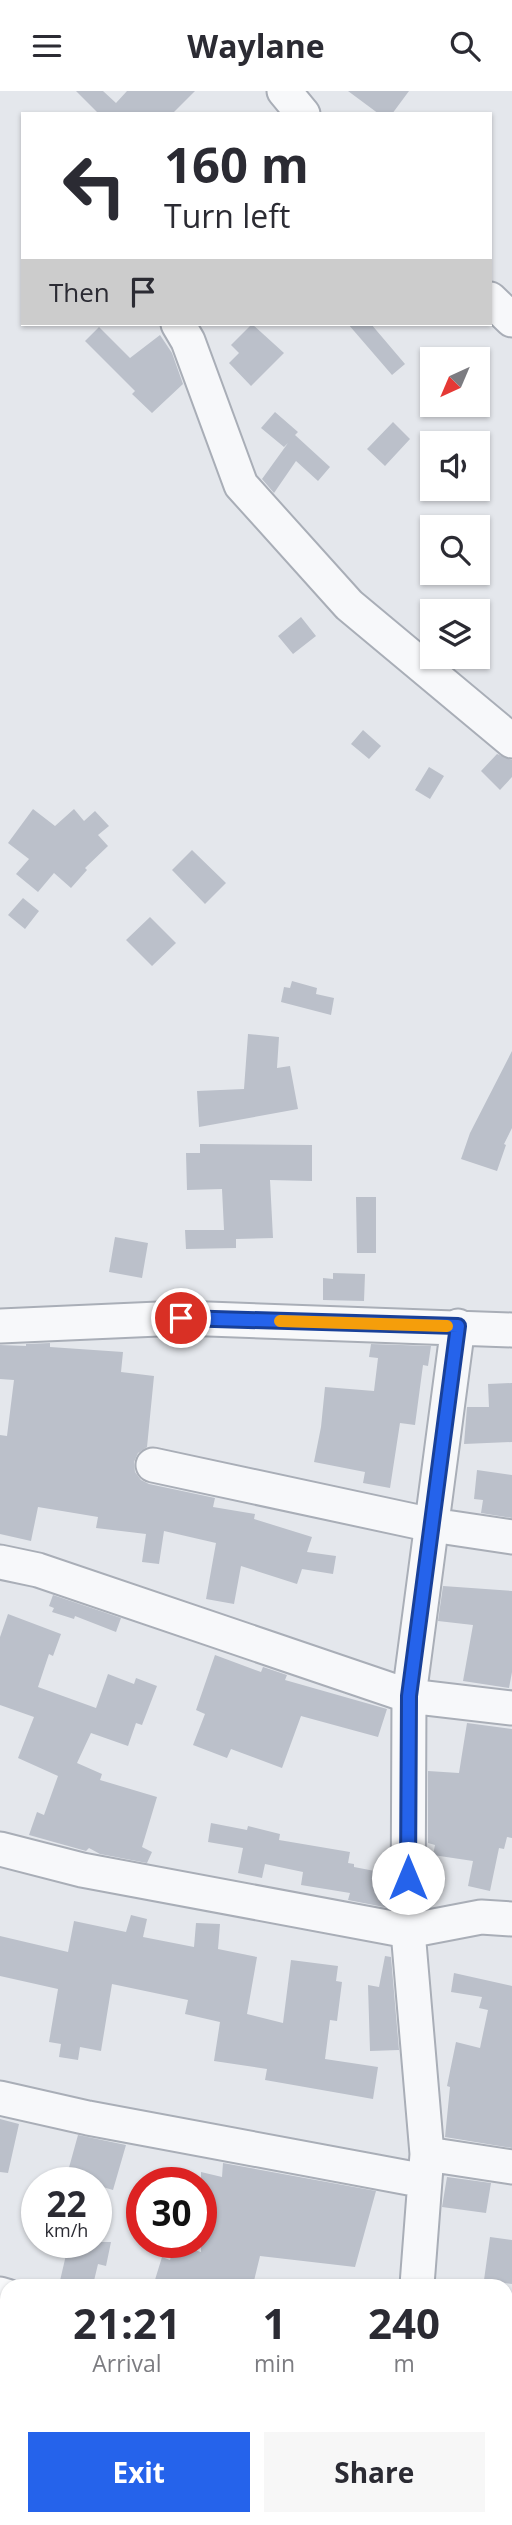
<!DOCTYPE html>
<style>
body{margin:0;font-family:"Open Sans",sans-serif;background:#f7f7f7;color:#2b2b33;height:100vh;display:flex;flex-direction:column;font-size:26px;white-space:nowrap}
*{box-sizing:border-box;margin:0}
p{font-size:23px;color:#7c7c81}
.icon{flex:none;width:38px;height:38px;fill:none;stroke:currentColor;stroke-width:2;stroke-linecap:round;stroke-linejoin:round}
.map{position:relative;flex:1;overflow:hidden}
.side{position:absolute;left:0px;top:2188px;width:513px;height:247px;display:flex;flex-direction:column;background:#fff;border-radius:21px 21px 0 0;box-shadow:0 2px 5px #0004}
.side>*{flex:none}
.hud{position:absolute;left:21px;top:21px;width:471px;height:214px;border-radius:0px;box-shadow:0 2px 5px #0004;background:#fff;color:#2b2b33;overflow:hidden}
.needle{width:46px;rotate:224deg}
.buttons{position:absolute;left:420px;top:256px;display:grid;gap:14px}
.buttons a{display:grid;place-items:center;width:70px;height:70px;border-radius:0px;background:#fff;box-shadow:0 2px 5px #0004;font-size:35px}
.speed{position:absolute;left:21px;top:2076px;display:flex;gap:14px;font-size:35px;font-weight:700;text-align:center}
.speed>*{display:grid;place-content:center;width:91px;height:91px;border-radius:50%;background:#fff;box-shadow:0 2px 5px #0004;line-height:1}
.speed small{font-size:18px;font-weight:400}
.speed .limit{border:10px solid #d22;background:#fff;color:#111}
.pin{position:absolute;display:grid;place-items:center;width:60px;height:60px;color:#fff;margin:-30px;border:4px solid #fff;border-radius:50%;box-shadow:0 2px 7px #0007}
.me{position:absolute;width:77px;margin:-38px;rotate:0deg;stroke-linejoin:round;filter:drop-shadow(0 0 5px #0008)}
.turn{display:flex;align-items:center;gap:24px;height:147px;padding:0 28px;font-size:32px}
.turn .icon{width:91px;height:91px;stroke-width:2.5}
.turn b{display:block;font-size:49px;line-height:60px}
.then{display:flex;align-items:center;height:66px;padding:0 28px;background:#0003;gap:14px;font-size:26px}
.eta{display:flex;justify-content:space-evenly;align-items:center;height:119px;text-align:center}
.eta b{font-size:42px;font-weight:700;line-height:49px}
.button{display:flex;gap:14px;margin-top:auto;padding:14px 28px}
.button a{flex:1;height:80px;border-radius:0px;background:#2563eb;color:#fff;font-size:28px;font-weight:700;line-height:80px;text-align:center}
.button a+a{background:#f7f7f7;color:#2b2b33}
header{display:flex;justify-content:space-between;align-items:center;height:91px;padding:0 28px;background:#fff;font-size:32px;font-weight:700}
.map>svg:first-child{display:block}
.building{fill:#bbc0ca}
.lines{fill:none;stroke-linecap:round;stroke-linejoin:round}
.minor-casing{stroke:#a9aeb7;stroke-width:37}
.minor{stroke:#f7f8fa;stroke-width:33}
.route-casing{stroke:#184099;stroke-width:18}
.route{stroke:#2563eb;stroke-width:12}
.slow{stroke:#f59e0b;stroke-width:12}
</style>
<header><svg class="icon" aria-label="menu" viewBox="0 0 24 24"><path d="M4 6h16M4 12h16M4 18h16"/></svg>Waylane<svg class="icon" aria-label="search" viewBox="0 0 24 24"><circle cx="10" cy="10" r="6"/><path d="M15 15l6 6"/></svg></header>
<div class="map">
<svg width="512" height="2434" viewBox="0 0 512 2434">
<rect width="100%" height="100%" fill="#e4e7ec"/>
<path class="building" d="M 76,0 L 103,0 L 116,12 L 127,0 L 195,0 L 172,23 L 99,23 Z
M 348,0 L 409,0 L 392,23 L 379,23 Z
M 252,233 L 284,262 L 251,295 L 229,272 L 239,262 L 231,254 Z
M 348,233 L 371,233 L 405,273 L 392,284 Z
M 99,236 L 130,267 L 160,244 L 172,262 L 183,293 L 152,322 L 132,303 L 135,300 L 85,250 Z
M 275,321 L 298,341 L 295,344 L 330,376 L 318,390 L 296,370 L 274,402 L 262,388 L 288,352 L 284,356 L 261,337 Z
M 393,331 L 410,348 L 385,375 L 367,358 Z
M 301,526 L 316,545 L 293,563 L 278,545 Z
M 363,639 L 381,655 L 369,668 L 351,653 Z
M 497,663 L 512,669 L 512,686 L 500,699 L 481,680 Z
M 429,676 L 444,685 L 430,708 L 415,699 Z
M 33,718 L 55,735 L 74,718 L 84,730 L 95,720 L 109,735 L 98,744 L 108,755 L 85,777 L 87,779 L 71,797 L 54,782 L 38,801 L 16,783 L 29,768 L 8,752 Z
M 192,759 L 226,792 L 205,813 L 172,779 Z
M 23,807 L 39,820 L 25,838 L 8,824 Z
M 150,826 L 176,852 L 152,875 L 126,849 Z
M 292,890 L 317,897 L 316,903 L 334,907 L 331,924 L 281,911 L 284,896 L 290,897 Z
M 248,943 L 279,946 L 277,977 L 290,975 L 298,1018 L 199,1036 L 197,1000 L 244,998 Z
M 512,960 L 512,1037 L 504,1053 L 506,1054 L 497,1080 L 461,1068 L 470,1042 Z
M 200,1053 L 312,1054 L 312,1090 L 270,1089 L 273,1147 L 236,1148 L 236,1157 L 186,1158 L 185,1139 L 224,1139 L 222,1098 L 187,1099 L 186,1062 L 200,1062 Z
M 356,1106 L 376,1106 L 376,1162 L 357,1162 Z
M 115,1146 L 148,1152 L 142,1187 L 109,1181 Z
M 333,1182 L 365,1183 L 364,1210 L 323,1209 L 323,1187 L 333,1188 Z
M 50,1252 L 50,1256 L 123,1261 L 121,1281 L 154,1285 L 147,1356 L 138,1362 L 134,1371 L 135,1381 L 141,1389 L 149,1393 L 215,1407 L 213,1416 L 255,1423 L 254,1428 L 312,1446 L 307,1461 L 336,1465 L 333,1483 L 302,1478 L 297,1493 L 241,1475 L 234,1513 L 206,1508 L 216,1452 L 164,1440 L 159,1473 L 142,1471 L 146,1443 L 96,1437 L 98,1426 L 38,1416 L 31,1450 L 0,1443 L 0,1344 L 7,1345 L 14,1289 L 0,1288 L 0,1254 L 26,1255 L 26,1253 Z
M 371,1253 L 431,1255 L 428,1275 L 423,1274 L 415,1334 L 400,1332 L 390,1397 L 363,1392 L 365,1381 L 314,1371 L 321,1336 L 325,1296 L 374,1300 L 378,1267 L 369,1266 Z
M 512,1292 L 512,1351 L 464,1353 L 467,1316 L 489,1316 L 488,1293 Z
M 477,1379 L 512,1384 L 512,1427 L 481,1422 L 483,1409 L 474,1408 Z
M 443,1495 L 512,1500 L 512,1581 L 509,1597 L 463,1590 L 473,1534 L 438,1530 Z
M 53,1504 L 121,1527 L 116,1541 L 75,1525 L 74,1528 L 52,1521 L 54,1517 L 49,1515 Z
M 8,1523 L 61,1543 L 53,1565 L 49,1563 L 38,1596 L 96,1617 L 108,1583 L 134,1593 L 136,1587 L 157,1595 L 142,1634 L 136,1632 L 128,1655 L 91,1642 L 77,1672 L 102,1683 L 100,1689 L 157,1706 L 142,1756 L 152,1761 L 147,1772 L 100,1763 L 89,1757 L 86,1760 L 29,1744 L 37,1721 L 44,1724 L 58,1685 L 18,1667 L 34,1626 L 0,1614 L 0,1546 Z
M 215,1564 L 261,1581 L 263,1576 L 287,1584 L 285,1589 L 387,1618 L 378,1646 L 301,1625 L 282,1677 L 231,1658 L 227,1667 L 193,1654 L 205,1623 L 196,1619 Z
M 467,1632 L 512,1638 L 512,1747 L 507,1746 L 504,1758 L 499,1757 L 490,1800 L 468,1795 L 473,1770 L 433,1764 L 435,1754 L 428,1752 L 428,1680 L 459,1682 Z
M 211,1732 L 247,1739 L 248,1735 L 280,1743 L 279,1749 L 350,1761 L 348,1772 L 354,1773 L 354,1776 L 385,1782 L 383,1792 L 389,1793 L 389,1817 L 348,1809 L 350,1802 L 301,1794 L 303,1781 L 265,1773 L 262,1787 L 238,1782 L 243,1757 L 208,1751 Z
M 131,1824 L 147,1828 L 143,1846 L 194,1856 L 196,1832 L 220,1833 L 218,1858 L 257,1866 L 247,1923 L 283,1932 L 291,1869 L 338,1875 L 336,1890 L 342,1891 L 337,1930 L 330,1929 L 325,1968 L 378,1976 L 373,2008 L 265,1989 L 267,1978 L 214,1970 L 220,1931 L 185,1923 L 188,1909 L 112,1893 L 101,1960 L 80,1956 L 78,1969 L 59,1966 L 61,1953 L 49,1951 L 58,1898 L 0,1885 L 0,1845 L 68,1861 L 74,1830 L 126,1841 Z
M 385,1865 L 391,1866 L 399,1959 L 370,1960 L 368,1894 L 379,1896 Z
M 454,1882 L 512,1895 L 512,2057 L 445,2046 L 450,1996 L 447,1995 L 456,1951 L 480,1957 L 488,1919 L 479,1917 L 482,1906 L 451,1901 Z
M 0,2028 L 19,2033 L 8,2082 L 0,2081 Z
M 78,2044 L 126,2054 L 113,2099 L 96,2094 L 96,2091 L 65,2091 Z
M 223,2072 L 376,2100 L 355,2176 L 260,2165 L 253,2194 L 165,2194 L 154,2192 L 162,2166 L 170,2169 L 174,2153 L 201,2161 L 201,2081 L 222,2086 Z
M 447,2086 L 491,2092 L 486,2122 L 442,2116 Z
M 490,2146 L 512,2149 L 512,2193 L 484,2189 Z
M 69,2151 L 111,2151 L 106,2175 L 98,2173 L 93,2194 L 59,2194 Z"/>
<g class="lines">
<g class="minor-casing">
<path id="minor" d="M 284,0 L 303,23
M 490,208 L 512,229
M 178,233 L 188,250 L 241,394 L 349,514 L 512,650
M 0,1235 L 181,1227 L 512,1239
M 153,1374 L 432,1434 L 512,1446
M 0,1471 L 38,1479 L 409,1605 L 512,1617
M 0,1758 L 82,1779 L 408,1840 L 481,1826 L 512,1828
M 0,2007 L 88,2027 L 425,2090
M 427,2063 L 512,2076
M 417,2194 L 427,2063 L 408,1840 L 409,1605 L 458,1235
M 0,2203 L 7,2205
M 506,2319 L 512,2319
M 281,2434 L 281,2427
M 418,2434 L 419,2427"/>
</g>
<use href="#minor" class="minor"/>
</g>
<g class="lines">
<g class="route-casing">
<path id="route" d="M 181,1227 L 458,1235 L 409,1605 L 408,1787"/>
</g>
<use href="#route" class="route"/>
<path class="slow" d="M 280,1230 L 447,1235"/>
</g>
</svg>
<div class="buttons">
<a><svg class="needle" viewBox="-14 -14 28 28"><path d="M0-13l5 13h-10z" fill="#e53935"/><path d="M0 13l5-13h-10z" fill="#7c7c81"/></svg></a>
<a><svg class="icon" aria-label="sound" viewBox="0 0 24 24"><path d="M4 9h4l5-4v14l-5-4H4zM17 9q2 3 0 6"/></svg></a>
<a><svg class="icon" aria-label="search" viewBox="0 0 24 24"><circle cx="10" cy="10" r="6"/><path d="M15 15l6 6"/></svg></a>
<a><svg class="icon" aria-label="layers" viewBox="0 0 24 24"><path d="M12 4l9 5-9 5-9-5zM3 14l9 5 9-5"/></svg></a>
</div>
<div class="speed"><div>22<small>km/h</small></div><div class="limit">30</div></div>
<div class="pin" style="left:181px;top:1227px;background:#d93025"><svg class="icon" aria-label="arrive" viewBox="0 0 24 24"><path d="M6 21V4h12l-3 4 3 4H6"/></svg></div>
<svg class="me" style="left:408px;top:1787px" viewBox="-20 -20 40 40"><circle r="19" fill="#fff"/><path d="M0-13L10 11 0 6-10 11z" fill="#2563eb"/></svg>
<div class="hud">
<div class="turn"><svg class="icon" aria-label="left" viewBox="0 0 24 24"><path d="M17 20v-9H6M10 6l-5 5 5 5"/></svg><div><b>160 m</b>Turn left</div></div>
<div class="then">Then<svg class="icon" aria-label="arrive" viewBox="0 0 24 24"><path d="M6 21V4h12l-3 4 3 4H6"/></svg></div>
</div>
<section class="side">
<div class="eta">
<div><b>21:21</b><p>Arrival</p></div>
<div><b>1</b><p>min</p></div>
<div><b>240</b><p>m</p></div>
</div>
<div class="button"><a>Exit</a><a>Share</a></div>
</section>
</div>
